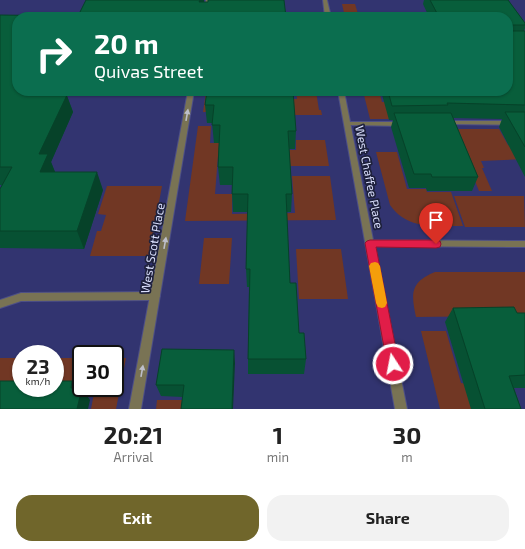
<!DOCTYPE html>
<style>
body{margin:0;font-family:"Exo 2",sans-serif;background:#f2f2f2;color:#222;height:100vh;display:flex;flex-direction:column;font-size:15px;white-space:nowrap}
*{box-sizing:border-box;margin:0}
p{font-size:13px;color:#767676}
.icon{flex:none;width:22px;height:22px;fill:none;stroke:currentColor;stroke-width:2;stroke-linecap:round;stroke-linejoin:round}
.map{position:relative;height:409px;overflow:hidden}
.details{display:flex;flex-direction:column;background:#fff;flex:1}
.details>*{flex:none}
.top-card{position:absolute;left:12px;top:12px;width:501px;height:84px;border-radius:16px;box-shadow:0 1px 3px #0004;background:#0b6e4f;color:#fff;overflow:hidden}
.speed{position:absolute;left:12px;top:345px;display:flex;gap:8px;font-size:20px;font-weight:700;text-align:center}
.speed>*{display:grid;place-content:center;width:52px;height:52px;border-radius:50%;background:#fff;box-shadow:0 1px 3px #0004;line-height:1}
.speed small{font-size:10px;font-weight:400}
.speed .limit{border:2px solid #111;border-radius:6px;background:#fff;color:#111}
.pin{position:absolute;display:grid;place-items:center;width:34px;height:34px;color:#fff;margin:-41px -17px;border-radius:50% 50% 50% 0;rotate:-45deg;box-shadow:0 0 4px #0007}
.pin .icon{rotate:45deg}
.me{position:absolute;width:44px;margin:-22px;rotate:349deg;stroke-linejoin:round;filter:drop-shadow(0 0 3px #0008)}
.turn{display:flex;align-items:center;gap:14px;height:84px;padding:0 16px;font-size:18px}
.turn .icon{width:52px;height:52px;stroke-width:2.5}
.turn b{display:block;font-size:28px;line-height:34px}
.eta{display:flex;justify-content:space-evenly;align-items:center;height:68px;text-align:center}
.eta b{font-size:24px;font-weight:700;line-height:28px}
.primary-button{display:flex;gap:8px;margin-top:auto;padding:8px 16px}
.primary-button a{flex:1;height:46px;border-radius:16px;background:#70662b;color:#fff;font-size:16px;font-weight:700;line-height:46px;text-align:center}
.primary-button a+a{background:#f2f2f2;color:#222}
.map>svg:first-child{display:block}
.green{fill:#713724}
.lines{fill:none;stroke-linecap:round;stroke-linejoin:round}
.service-casing{stroke:#4d4f87;stroke-width:2}
.minor-casing{stroke:#4d4f87;stroke-width:2}
.service{fill:#797354;fill-rule:evenodd}
.minor{fill:#797354;fill-rule:evenodd}
.wall{fill:#075133}
.shaded-wall{fill:#064229}
.building{fill:#085e3b;stroke:#064229}
.oneway{fill:#bdbfca}
.route{fill:#e11d48;stroke:#92132f}
.slow{fill:#f59e0b}
.labels{text-anchor:middle;dominant-baseline:central;stroke-width:3.5;stroke-linejoin:round;paint-order:stroke}
.street-label{font-size:12px;fill:#dadffd;stroke:#1e213c}
</style>
<div class="map">
<svg width="525" height="409" viewBox="0 0 525 409">
<rect width="100%" height="100%" fill="#323470"/>
<path class="green" d="M 342,4 L 355,4 L 359,17 L 345,17 Z
M 206,91 L 237,91 L 287,99 L 297,99 L 296,91 L 316,91 L 319,110 L 321,110 L 322,115 L 290,115 L 254,111 L 203,112 Z
M 363,91 L 379,91 L 382,102 L 417,102 L 423,119 L 370,119 Z
M 198,126 L 211,126 L 210,143 L 238,143 L 237,156 L 218,156 L 215,194 L 232,194 L 232,214 L 295,213 L 292,176 L 330,176 L 336,220 L 185,221 Z
M 454,129 L 499,129 L 508,145 L 525,145 L 525,159 L 481,161 L 484,168 L 482,168 L 492,191 L 479,191 Z
M 296,140 L 325,140 L 329,166 L 278,166 L 277,150 L 296,150 Z
M 376,152 L 397,152 L 407,189 L 426,189 L 427,192 L 451,192 L 463,226 C 436,226 407,230 390,205 Z
M 107,186 L 162,186 L 149,256 L 90,256 L 97,231 L 101,231 L 106,215 L 98,214 Z
M 454,196 L 524,196 L 525,227 L 465,227 Z
M 204,238 L 232,238 L 229,284 L 199,284 Z
M 296,249 L 341,249 L 348,299 L 299,299 Z
M 435,272 L 525,272 L 525,326 L 504,316 L 416,317 C 411,294 410,282 435,272 Z
M 421,331 L 446,331 L 461,383 L 468,384 L 476,409 L 440,409 Z
M 0,358 L 21,358 L 21,388 L 0,388 Z
M 55,358 L 81,358 L 81,388 L 55,388 Z
M 115,358 L 126,358 L 116,409 L 91,409 L 95,388 L 86,388 L 115,388 Z
M 157,400 L 185,400 L 184,409 L 156,409 Z"/>
<g class="lines">
<g class="service-casing">
<path id="service" d="M 446,121 L 525,121 L 525,125 L 444,124 L 444,122 Z
M 348,122 L 402,122 L 405,124 L 402,126 L 346,125 L 346,123 Z
M 155,292 L 158,293 L 160,296 L 158,299 L 155,300 L 21,301 L 0,308 L 0,300 L 21,293 Z"/>
</g>
<g class="minor-casing">
<path id="minor" d="M 206,0 L 210,0 L 208,17 L 202,17 Z
M 323,0 L 327,0 L 331,17 L 325,17 Z
M 188,91 L 194,91 L 141,409 L 129,409 Z
M 338,91 L 344,91 L 373,240 L 525,241 L 525,247 L 375,246 L 407,409 L 395,409 Z"/>
</g>
<use href="#service" class="service"/>
<use href="#minor" class="minor"/>
</g>
<path class="wall" d="M 204,0 L 204,2 L 286,17 L 17,17 L 69,91 L 67,96 L 73,112 L 51,162 L 55,172 L 103,190 L 84,249 L 0,248 L 0,189 L 2,185 L 0,185 L 0,15 L 78,16 Z
M 424,0 L 508,0 L 525,23 L 525,28 L 524,31 L 525,31 L 525,177 L 499,127 L 502,119 L 453,118 L 478,177 L 472,191 L 427,191 L 426,188 L 409,188 L 391,127 L 393,120 L 389,120 L 381,91 L 508,91 L 508,17 L 429,17 L 423,4 Z
M 207,91 L 296,131 L 295,149 L 289,149 L 292,194 L 291,212 L 286,212 L 290,283 L 299,333 L 306,359 L 304,374 L 248,374 L 248,359 L 249,287 L 247,287 L 246,269 L 248,212 L 233,212 L 232,194 L 232,185 L 220,185 L 218,167 L 219,143 L 214,143 L 212,123 L 207,123 L 205,105 Z
M 453,308 L 517,313 L 525,313 L 525,388 L 514,388 L 521,409 L 471,409 L 445,322 Z
M 235,363 L 183,397 L 161,396 L 156,385 Z"/>
<path class="shaded-wall" d="M 200,0 L 204,0 L 201,17 L 199,2 Z
M 55,91 L 69,91 L 67,96 L 73,112 L 51,162 L 55,172 L 40,172 L 39,154 L 53,95 Z
M 97,172 L 103,190 L 84,249 L 77,231 Z
M 234,350 L 235,363 L 233,409 L 232,409 Z
M 72,381 L 81,394 L 82,388 L 90,400 L 88,409 L 77,409 L 71,388 Z"/>
<path class="building" d="M 86,0 L 200,0 L 199,2 L 208,2 L 208,0 L 284,0 L 286,17 L 17,17 L 17,91 L 55,91 L 53,95 L 67,95 L 39,154 L 48,154 L 40,172 L 97,172 L 77,231 L 0,231 L 0,189 L 12,167 L 0,167 L 0,15 L 78,16 Z
M 430,0 L 508,0 L 525,23 L 525,25 L 512,25 L 512,31 L 525,31 L 525,105 L 447,103 L 448,105 L 392,106 L 388,91 L 508,91 L 508,17 L 439,17 Z
M 207,91 L 293,91 L 296,131 L 288,131 L 292,194 L 286,194 L 290,283 L 296,283 L 299,333 L 304,333 L 306,359 L 248,359 L 250,269 L 246,269 L 248,194 L 232,194 L 233,167 L 218,167 L 220,125 L 212,125 L 214,105 L 205,105 Z
M 505,112 L 525,112 L 525,147 Z
M 394,113 L 451,113 L 478,177 L 432,177 L 431,174 L 414,174 Z
M 514,307 L 517,313 L 525,313 L 525,375 L 509,376 L 521,409 L 485,409 L 453,308 Z
M 162,349 L 234,350 L 232,409 L 181,409 L 184,385 L 156,385 Z
M 0,381 L 21,381 L 21,388 L 55,388 L 55,381 L 72,381 L 71,388 L 82,388 L 77,409 L 0,409 Z"/>
<defs><path id="oneway-solid" d="M-6-.8H1V-3.2L6.5 0L1 3.2V.8H-6Z"/></defs>
<g class="oneway">
<use href="#oneway-solid" transform="translate(187 115) rotate(-80)"/>
<use href="#oneway-solid" transform="translate(165 243) rotate(-80)"/>
<use href="#oneway-solid" transform="translate(142 371) rotate(-80)"/>
</g>
<path class="route" d="M 370,240 L 436,240 L 440,241 L 441,244 L 440,247 L 436,248 L 376,247 L 399,364 L 397,368 L 393,369 L 389,368 L 387,364 L 365,243 L 367,241 Z"/>
<path class="slow" d="M 375,262 L 378,263 L 380,266 L 387,303 L 385,307 L 382,308 L 378,307 L 376,303 L 369,266 L 371,263 Z"/>
<g class="labels">
<g class="street-label">
<text transform="translate(370 177) rotate(79)">West Chaffee Place</text>
<text transform="translate(152 248) rotate(-80)">West Scott Place</text>
</g>
</g>
</svg>
<div class="speed"><div>23<small>km/h</small></div><div class="limit">30</div></div>
<div class="pin" style="left:436px;top:244px;background:#d93025"><svg class="icon" aria-label="arrive" viewBox="0 0 24 24"><path d="M6 21V4h12l-3 4 3 4H6"/></svg></div>
<svg class="me" style="left:393px;top:364px" viewBox="-20 -20 40 40"><circle r="17" fill="#e11d48" stroke="#fff" stroke-width="3"/><path d="M0-11L8 9 0 5-8 9z" fill="#fff"/></svg>
<div class="top-card">
<div class="turn"><svg class="icon" aria-label="right" viewBox="0 0 24 24"><path d="M7 20v-9h11M14 6l5 5-5 5"/></svg><div><b>20 m</b>Quivas Street</div></div>
</div>
</div>
<section class="details">
<div class="eta">
<div><b>20:21</b><p>Arrival</p></div>
<div><b>1</b><p>min</p></div>
<div><b>30</b><p>m</p></div>
</div>
<div class="primary-button"><a>Exit</a><a>Share</a></div>
</section>
